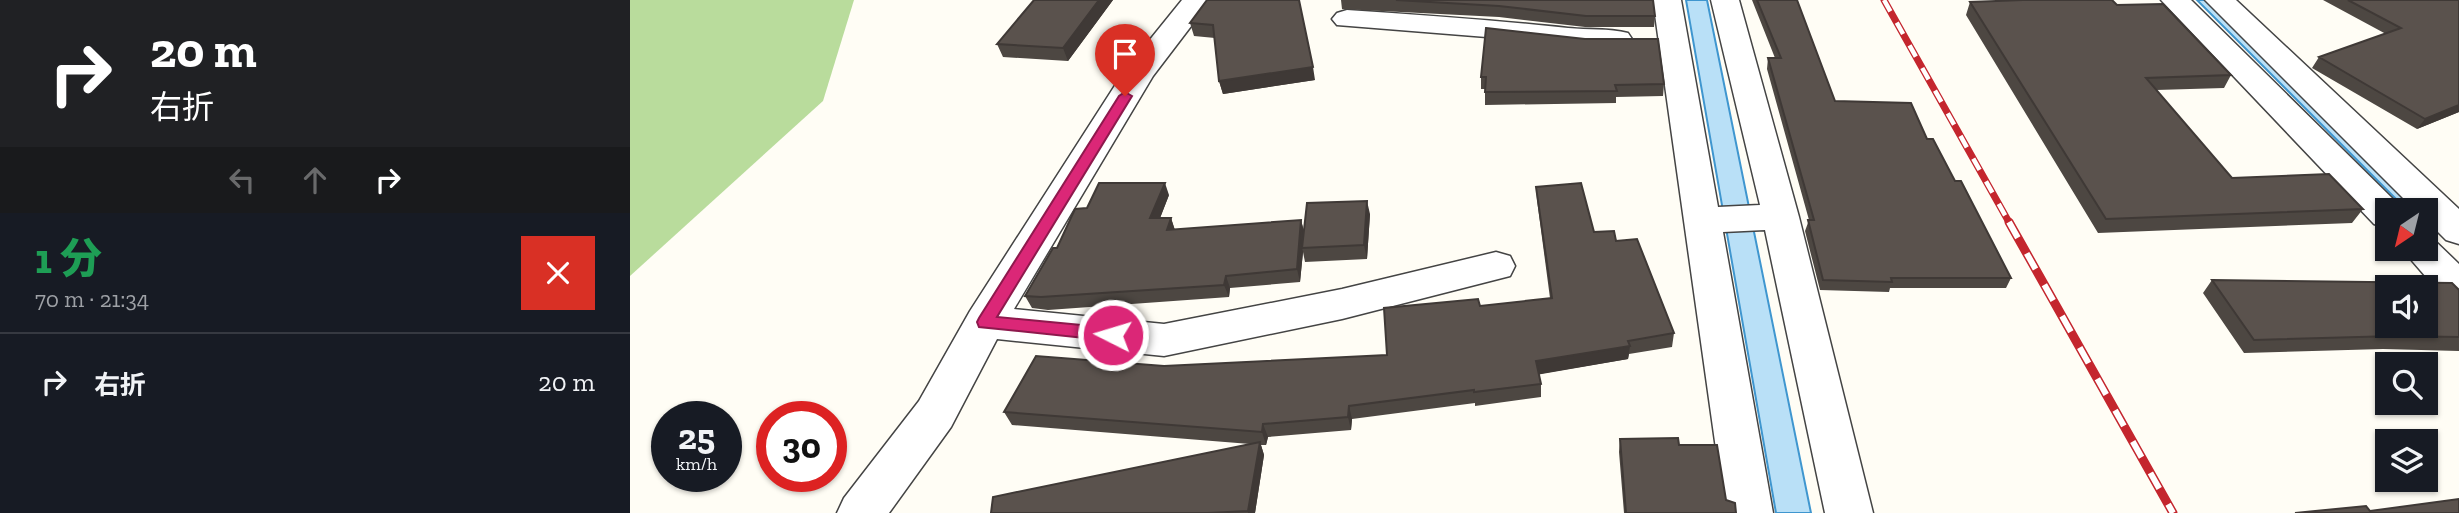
<!DOCTYPE html>
<html lang="ja">
<meta charset="utf-8">
<style>
body{margin:0;font-family:"Zilla Slab","Noto Sans JP",serif;background:#20242c;color:#f1f3f6;height:100vh;display:flex;flex-direction:column;font-size:26px;white-space:nowrap}
*{box-sizing:border-box;margin:0}
p{font-size:23px;color:#9ea1a6}
.icon{flex:none;width:38px;height:38px;fill:none;stroke:currentColor;stroke-width:2;stroke-linecap:round;stroke-linejoin:round}
.map{position:relative;flex:1;overflow:hidden}
.panel{display:flex;flex-direction:column;background:#171b24;width:630px}
.panel>*{flex:none}
.guide{background:#202124;color:#fff;overflow:hidden}
.needle{width:46px;rotate:215deg}
.buttons{position:absolute;left:1745px;top:198px;display:grid;gap:14px}
.buttons a{display:grid;place-items:center;width:63px;height:63px;border-radius:0px;background:#171b24;box-shadow:0 2px 5px #0004;font-size:35px}
.speed{position:absolute;left:21px;top:401px;display:flex;gap:14px;font-size:35px;font-weight:700;text-align:center}
.speed>*{display:grid;place-content:center;width:91px;height:91px;border-radius:50%;background:#171b24;box-shadow:0 2px 5px #0004;line-height:1}
.speed small{font-size:18px;font-weight:400}
.speed .limit{border:10px solid #d22;background:#fff;color:#111}
.pin{position:absolute;display:grid;place-items:center;width:60px;height:60px;color:#fff;margin:-72px -30px;border-radius:50% 50% 50% 0;rotate:-45deg;box-shadow:0 0 7px #0007}
.pin .icon{rotate:45deg}
.me{position:absolute;width:77px;margin:-38px;rotate:275deg;stroke-linejoin:round;filter:drop-shadow(0 0 5px #0008)}
.turn{display:flex;align-items:center;gap:24px;height:147px;padding:0 35px;font-size:32px}
.turn .icon{width:91px;height:91px;stroke-width:2.5}
.turn b{display:block;font-size:49px;line-height:60px}
.lanes{display:flex;align-items:center;height:66px;padding:0 35px;background:#0003;justify-content:center;gap:35px;direction:ltr}
.lanes .off{opacity:.35}
.round{display:grid;place-items:center;flex:none;width:74px;height:74px;border-radius:0px;background:#20242c}
.summary{display:flex;align-items:center;justify-content:space-between;height:119px;padding:0 35px}
h1{font-size:42px;font-weight:800;line-height:52px;color:#1e9e55}
ul{padding:0;list-style:none}
li{display:flex;align-items:center;gap:21px;height:98px;padding:0 35px;border-top:2px solid #363941}
li div{flex:1}
li b{display:block;font-size:26px}
li em{font-style:normal}
main{display:flex;flex:1;min-height:0}
.map>svg:first-child{display:block}
.forest{fill:#b9dc9c}
.water{fill:#b9e0f7;stroke:#3f96cf;stroke-width:2}
.lines{fill:none;stroke-linecap:round;stroke-linejoin:round}
.minor-casing{stroke:#444;stroke-width:3}
.minor{fill:#fff;fill-rule:evenodd}
.rail-far1-casing{stroke:#c4262e;stroke-width:7}
.rail-casing{stroke:#c4262e;stroke-width:9}
.rail-far1{stroke:#fff;stroke-width:4.5;stroke-dasharray:13;stroke-linecap:butt}
.rail{stroke:#fff;stroke-width:6;stroke-dasharray:18;stroke-linecap:butt}
.wall{fill:#4d4742}
.shaded-wall{fill:#3f3936}
.building{fill:#5a524d;stroke:#3f3936;stroke-width:2;fill-rule:evenodd}
.route{fill:#db2777;stroke:#8e194d;stroke-width:2}
</style>
<main>
<section class="panel">
<div class="guide">
<div class="turn"><svg class="icon" aria-label="right" viewBox="0 0 24 24"><path d="M7 20v-9h11M14 6l5 5-5 5"/></svg><div><b>20 m</b>右折</div></div>
<div class="lanes"><svg class="icon off" aria-label="left" viewBox="0 0 24 24"><path d="M17 20v-9H6M10 6l-5 5 5 5"/></svg><svg class="icon off" aria-label="ahead" viewBox="0 0 24 24"><path d="M12 20V5M6 11l6-6 6 6"/></svg><svg class="icon" aria-label="right" viewBox="0 0 24 24"><path d="M7 20v-9h11M14 6l5 5-5 5"/></svg></div>
</div>
<div class="summary"><div><h1>1 分</h1><p>70 m · 21:34</p></div><a class="round" style="background:#d93025;color:#fff"><svg class="icon" aria-label="close" viewBox="0 0 24 24"><path d="M6 6l12 12M18 6L6 18"/></svg></a></div>
<ul>
<li><svg class="icon" aria-label="right" viewBox="0 0 24 24"><path d="M7 20v-9h11M14 6l5 5-5 5"/></svg><div><b>右折</b></div><em>20 m</em></li>
</ul>
</section>
<div class="map">
<svg width="1829" height="513" viewBox="0 0 1829 513">
<rect width="100%" height="100%" fill="#fffdf5"/>
<path class="forest" d="M 0,0 L 224,0 L 193,101 L 0,276 Z"/>
<path class="water" d="M 1056,0 L 1077,0 L 1181,513 L 1146,513 Z
M 1567,0 L 1576,0 L 1789,210 L 1777,210 Z"/>
<g class="lines">
<g class="minor-casing">
<path id="minor" d="M 552,0 L 581,0 L 523,76 L 384,309 L 534,324 L 712,289 L 866,252 L 880,256 L 885,266 L 880,276 L 712,319 L 534,356 L 367,339 L 321,427 L 259,513 L 207,513 L 214,498 L 289,401 L 340,311 L 493,73 Z
M 1023,0 L 1051,0 L 1088,207 L 1130,205 L 1081,0 L 1109,0 L 1169,217 L 1243,513 L 1195,513 L 1135,230 L 1093,232 L 1143,513 L 1095,513 Z
M 1531,0 L 1561,0 L 1770,206 L 1772,210 L 1757,210 L 1757,228 L 1744,224 Z
M 1575,0 L 1606,0 L 1829,209 L 1829,244 L 1816,240 L 1796,220 L 1796,210 L 1785,210 Z
M 717,10 C 791,15 865,20 938,28 C 958,30 979,28 998,33 L 1002,39 L 998,45 L 955,48 L 869,38 L 707,25 L 702,19 L 707,13 Z
M 1796,236 L 1803,239 L 1829,264 L 1829,304 L 1815,299 L 1771,248 L 1796,248 Z"/>
</g>
<use href="#minor" class="minor"/>
<g class="rail-far1-casing">
<path id="rail-far1" d="M 1254,0 L 1380,224"/>
</g>
<g class="rail-casing">
<path id="rail" d="M 1379,222 L 1543,513"/>
</g>
<use href="#rail-far1" class="rail-far1"/>
<use href="#rail" class="rail"/>
</g>
<path class="wall" d="M 404,0 L 483,0 L 438,61 L 373,57 L 367,44 Z
M 577,0 L 685,80 L 593,94 L 589,81 L 585,38 L 564,36 L 560,23 Z
M 711,0 L 1023,0 L 1025,16 L 1024,27 L 955,27 L 869,17 L 712,9 Z
M 1122,0 L 1167,0 L 1205,101 L 1297,139 L 1325,181 L 1381,278 L 1376,288 L 1260,288 L 1259,292 L 1190,290 L 1175,231 L 1179,220 L 1137,69 L 1138,58 L 1145,58 Z
M 1693,0 L 1829,0 L 1829,112 L 1787,129 L 1682,68 L 1689,57 L 1756,34 Z
M 1340,2 L 1487,5 L 1601,75 L 1594,88 L 1526,90 L 1602,178 L 1733,209 L 1722,223 L 1468,233 L 1336,15 Z
M 851,77 L 1034,84 L 1033,96 L 986,97 L 986,103 L 855,105 L 855,89 L 851,89 Z
M 906,187 L 964,232 L 986,241 L 1044,333 L 1042,347 L 999,354 L 998,359 L 909,374 L 911,384 L 911,397 L 845,406 L 845,403 L 722,419 L 721,430 L 638,437 L 636,445 L 631,445 L 634,455 L 625,513 L 361,513 L 620,444 L 382,425 L 374,412 L 534,366 L 757,355 L 850,306 L 920,298 L 907,200 Z
M 539,195 L 530,218 L 541,218 L 545,230 L 671,220 L 674,231 L 740,214 L 737,259 L 675,262 L 673,252 L 670,282 L 600,288 L 599,297 L 418,310 L 402,308 L 395,296 L 427,248 Z
M 1582,280 L 1829,290 L 1829,351 L 1753,349 L 1614,353 L 1573,293 Z
M 990,439 L 1049,445 L 1106,513 L 994,513 L 989,452 Z"/>
<path class="shaded-wall" d="M 469,0 L 483,0 L 438,61 L 433,48 Z
M 683,67 L 685,80 L 593,94 L 589,81 Z
M 1829,105 L 1829,112 L 1787,129 L 1795,119 Z
M 535,183 L 539,195 L 525,231 L 520,218 Z
M 737,201 L 740,214 L 737,259 L 734,245 Z
M 541,218 L 545,231 L 537,230 Z
M 671,220 L 674,232 L 672,248 L 673,252 L 670,282 L 667,269 Z
M 596,276 L 600,288 L 599,297 L 594,285 Z
M 1000,346 L 998,359 L 906,375 L 906,361 Z
M 719,406 L 722,419 L 721,430 L 718,417 Z
M 633,424 L 638,437 L 636,445 L 632,432 Z
M 630,442 L 634,455 L 625,513 L 618,513 L 618,511 Z"/>
<path class="building" d="M 404,0 L 469,0 L 433,48 L 367,44 Z
M 577,0 L 669,0 L 683,67 L 589,81 L 583,25 L 560,23 Z
M 766,0 L 1023,0 L 1025,16 L 956,16 L 869,6 Z
M 1127,0 L 1167,0 L 1205,101 L 1281,103 L 1297,139 L 1303,139 L 1325,181 L 1331,181 L 1381,278 L 1261,278 L 1262,282 L 1193,280 L 1178,220 L 1184,220 L 1138,58 L 1151,58 Z
M 1393,0 L 1482,0 L 1487,5 L 1533,4 L 1601,75 L 1516,78 L 1602,178 L 1699,174 L 1733,209 L 1476,219 L 1340,2 Z
M 1718,0 L 1829,0 L 1829,105 L 1795,119 L 1689,57 L 1771,28 Z
M 856,28 L 955,39 L 1028,39 L 1034,84 L 985,85 L 987,91 L 855,92 L 856,77 L 851,77 Z
M 469,183 L 535,183 L 520,218 L 541,218 L 537,230 L 671,220 L 667,269 L 596,276 L 594,285 L 411,297 L 395,296 L 423,248 L 427,248 L 445,209 L 457,208 Z
M 951,183 L 964,232 L 984,231 L 986,241 L 1007,239 L 1044,333 L 998,341 L 1000,346 L 906,361 L 911,384 L 844,392 L 844,390 L 719,406 L 718,417 L 633,424 L 632,432 L 374,412 L 406,356 L 534,366 L 757,355 L 754,308 L 848,299 L 850,306 L 922,298 L 906,187 Z
M 737,201 L 734,245 L 672,248 L 677,203 Z
M 1582,280 L 1822,283 L 1829,290 L 1829,337 L 1765,336 L 1624,340 ZM 1757,287 L 1796,287 L 1796,326 L 1757,326 Z
M 1048,438 L 1049,445 L 1087,445 L 1096,500 L 1105,503 L 1106,513 L 996,513 L 990,439 Z
M 630,442 L 618,511 L 578,513 L 361,513 L 363,497 Z
M 1829,499 L 1829,513 L 1665,513 L 1736,506 L 1740,511 Z"/>
<path class="route" d="M 495,92 L 502,96 L 367,317 L 483,328 L 489,330 L 492,335 L 489,339 L 483,341 L 349,327 L 347,322 L 349,318 L 489,96 Z"/>
</svg>
<div class="buttons">
<a><svg class="needle" viewBox="-14 -14 28 28"><path d="M0-13l5 13h-10z" fill="#e53935"/><path d="M0 13l5-13h-10z" fill="#9ea1a6"/></svg></a>
<a><svg class="icon" aria-label="sound" viewBox="0 0 24 24"><path d="M4 9h4l5-4v14l-5-4H4zM17 9q2 3 0 6"/></svg></a>
<a><svg class="icon" aria-label="search" viewBox="0 0 24 24"><circle cx="10" cy="10" r="6"/><path d="M15 15l6 6"/></svg></a>
<a><svg class="icon" aria-label="layers" viewBox="0 0 24 24"><path d="M12 4l9 5-9 5-9-5zM3 14l9 5 9-5"/></svg></a>
</div>
<div class="speed"><div>25<small>km/h</small></div><div class="limit">30</div></div>
<div class="pin" style="left:495px;top:96px;background:#d93025"><svg class="icon" aria-label="arrive" viewBox="0 0 24 24"><path d="M6 21V4h12l-3 4 3 4H6"/></svg></div>
<svg class="me" style="left:483px;top:335px" viewBox="-20 -20 40 40"><circle r="17" fill="#db2777" stroke="#fff" stroke-width="3"/><path d="M0-11L8 9 0 5-8 9z" fill="#fff"/></svg>
</div>
</main>
